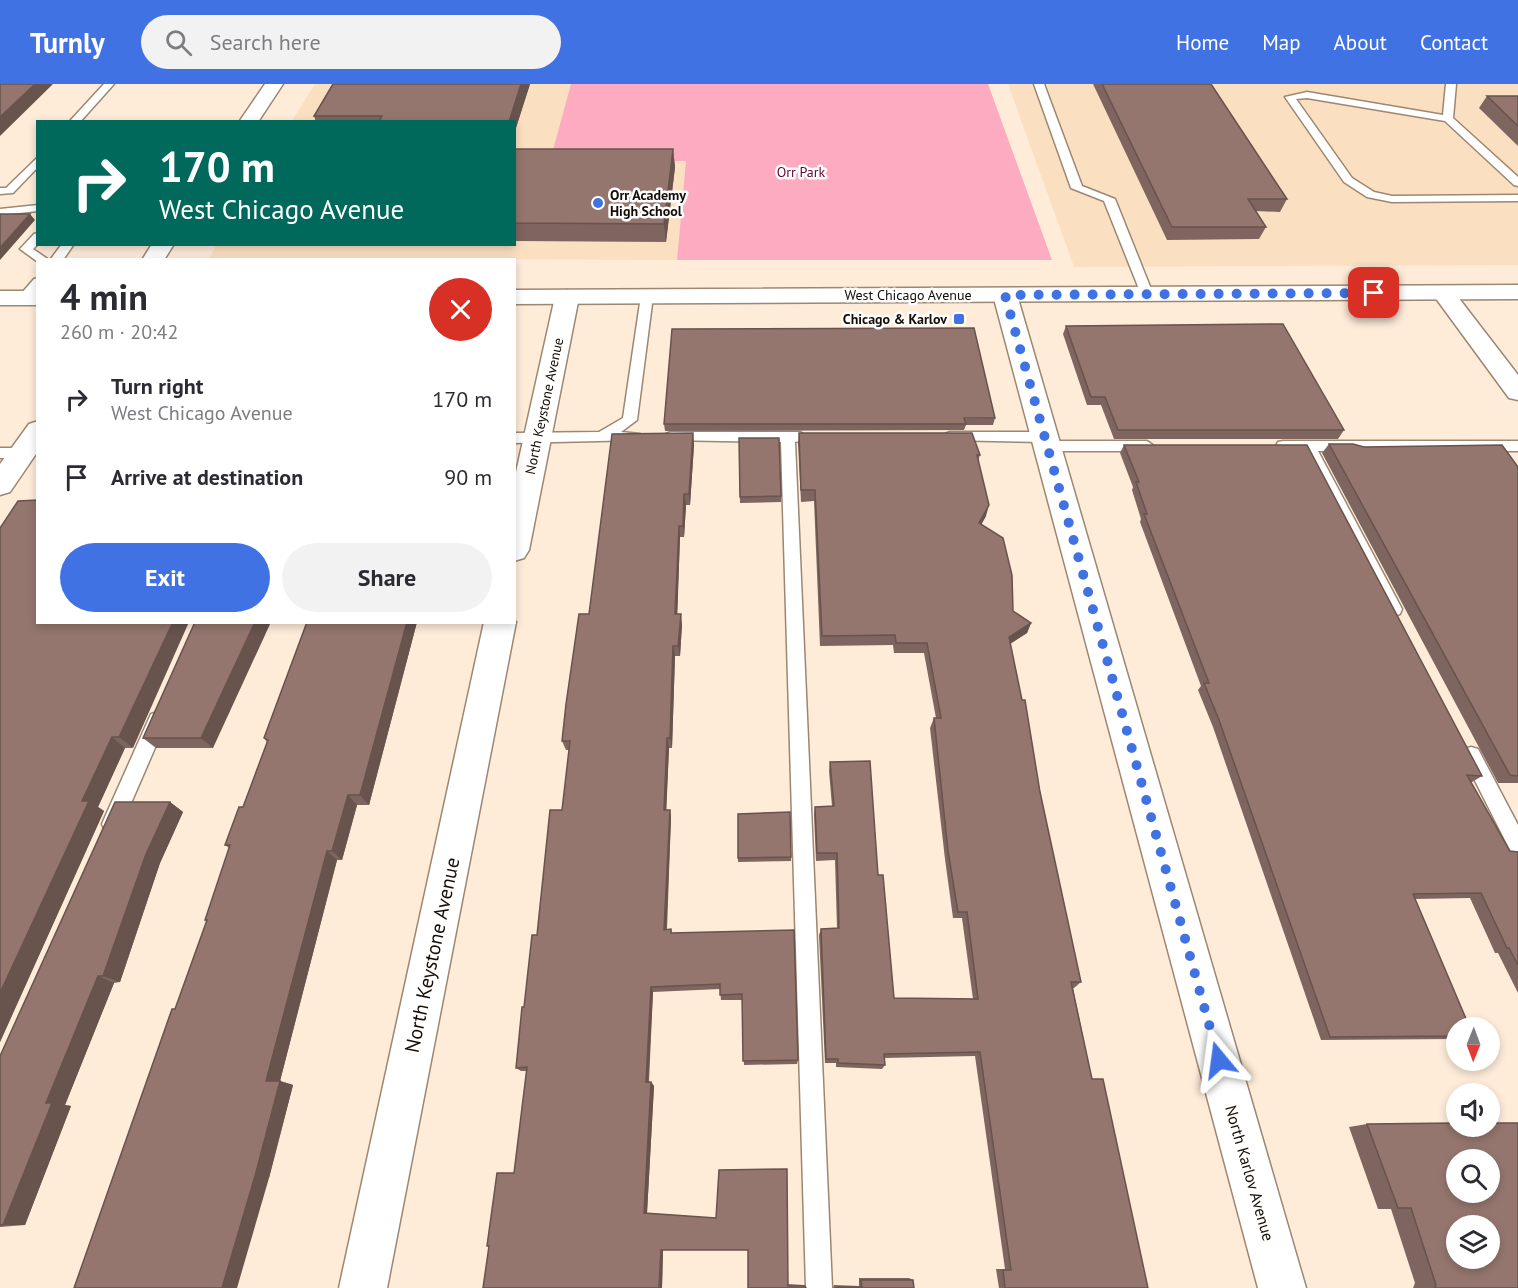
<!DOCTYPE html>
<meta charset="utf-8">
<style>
body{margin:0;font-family:"PT Sans",sans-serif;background:#f2f2f3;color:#2b2b33;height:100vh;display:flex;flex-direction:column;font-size:22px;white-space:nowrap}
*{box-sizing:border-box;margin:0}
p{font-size:20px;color:#7c7c81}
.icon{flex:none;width:33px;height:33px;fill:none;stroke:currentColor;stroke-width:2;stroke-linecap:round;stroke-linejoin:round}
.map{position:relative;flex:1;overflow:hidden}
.side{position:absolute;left:36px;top:174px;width:480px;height:366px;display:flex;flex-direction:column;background:#fff;border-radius:0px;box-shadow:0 3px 9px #0003}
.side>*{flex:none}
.top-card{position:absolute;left:36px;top:36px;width:480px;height:126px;border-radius:0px;box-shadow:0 3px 9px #0003;background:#00695c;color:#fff;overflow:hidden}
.needle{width:39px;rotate:181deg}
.fabs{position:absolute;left:1446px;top:933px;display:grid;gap:12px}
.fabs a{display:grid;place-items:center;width:54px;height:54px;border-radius:50%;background:#fff;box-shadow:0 3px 9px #0003;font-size:30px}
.pin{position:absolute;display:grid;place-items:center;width:51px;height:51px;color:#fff;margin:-26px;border-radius:12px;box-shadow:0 3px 9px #0006}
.me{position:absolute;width:66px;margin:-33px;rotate:344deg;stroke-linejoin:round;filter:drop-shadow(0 0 4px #0008)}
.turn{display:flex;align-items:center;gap:21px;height:126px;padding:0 24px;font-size:27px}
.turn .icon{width:78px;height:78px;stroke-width:2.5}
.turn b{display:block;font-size:42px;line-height:51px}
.round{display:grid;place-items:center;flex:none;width:63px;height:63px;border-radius:32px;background:#f2f2f3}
.overview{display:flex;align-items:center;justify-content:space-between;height:102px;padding:0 24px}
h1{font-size:36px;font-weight:600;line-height:45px}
.primary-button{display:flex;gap:12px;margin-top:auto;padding:12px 24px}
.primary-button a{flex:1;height:69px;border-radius:36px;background:#4172e3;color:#fff;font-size:24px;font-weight:600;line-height:69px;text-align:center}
.primary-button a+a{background:#f2f2f3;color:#2b2b33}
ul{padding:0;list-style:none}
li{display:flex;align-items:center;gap:18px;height:78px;padding:0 24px}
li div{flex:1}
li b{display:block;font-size:22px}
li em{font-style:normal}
header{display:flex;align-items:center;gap:36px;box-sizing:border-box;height:84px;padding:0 30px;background:#4172e3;color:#fff}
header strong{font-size:28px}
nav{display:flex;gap:33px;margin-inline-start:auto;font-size:21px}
.search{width:420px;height:54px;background:#f2f2f3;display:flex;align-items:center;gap:15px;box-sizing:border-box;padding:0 21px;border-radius:33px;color:#7c7c81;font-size:22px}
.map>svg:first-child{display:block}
.built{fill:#fbdfc1}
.green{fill:#fdabc0}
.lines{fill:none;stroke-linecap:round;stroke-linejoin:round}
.lane-casing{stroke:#9c8771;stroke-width:3}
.street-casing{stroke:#9c8771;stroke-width:3}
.secondary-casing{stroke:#9c8771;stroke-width:3}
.lane{fill:#fff;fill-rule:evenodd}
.street{fill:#fff;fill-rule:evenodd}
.secondary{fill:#fff;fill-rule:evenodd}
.wall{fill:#7f655f}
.shaded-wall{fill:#68534d}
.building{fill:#94766e;stroke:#68534d;stroke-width:1.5;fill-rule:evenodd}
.route{stroke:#4172e3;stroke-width:10;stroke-dasharray:0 18}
.poi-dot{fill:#4172e3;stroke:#fff;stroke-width:2}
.labels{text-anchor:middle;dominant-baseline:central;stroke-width:5;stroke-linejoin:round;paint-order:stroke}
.far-park-label{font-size:14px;fill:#62052e;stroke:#fff}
.far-poi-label{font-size:14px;font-weight:bold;fill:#150d06;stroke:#fff;text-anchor:start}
.far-street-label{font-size:14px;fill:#150d06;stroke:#fff}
.street-label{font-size:16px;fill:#150d06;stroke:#fff}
.near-street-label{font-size:20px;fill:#150d06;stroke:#fff}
</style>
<header>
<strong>Turnly</strong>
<div class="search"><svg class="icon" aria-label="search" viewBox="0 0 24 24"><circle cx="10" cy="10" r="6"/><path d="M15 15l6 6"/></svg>Search here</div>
<nav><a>Home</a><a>Map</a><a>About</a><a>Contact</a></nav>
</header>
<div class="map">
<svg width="1518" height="1204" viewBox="0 0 1518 1204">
<rect width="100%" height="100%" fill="#feebd8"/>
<path class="built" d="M 315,0 L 571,0 L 551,77 L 686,77 L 677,176 L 209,174 L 217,160 L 514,160 L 514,38 L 292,37 Z
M 1008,0 L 1518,0 L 1518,181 L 1074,183 Z"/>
<path class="green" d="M 571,0 L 988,0 L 1052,176 L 677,176 L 686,77 L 550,77 Z"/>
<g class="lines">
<g class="lane-casing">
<path id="lane" d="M 104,0 L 114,0 L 80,38 L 69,38 Z
M 1034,0 L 1044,0 L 1082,102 L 1115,115 L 1153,210 L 1151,213 L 1143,213 L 1141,210 L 1104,117 L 1071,104 Z
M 1446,0 L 1456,0 L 1453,34 L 1518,93 L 1518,102 L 1514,101 L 1445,37 L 1307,14 L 1296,15 L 1352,94 L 1374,108 L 1392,112 L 1518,111 L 1518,117 L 1392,118 L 1367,113 L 1344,98 L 1285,13 L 1307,8 L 1443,31 Z
M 38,73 L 38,83 L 13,109 L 0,110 L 0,104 L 6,104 Z
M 38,121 L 38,127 L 0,131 L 0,125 Z
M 38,149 L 38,160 L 33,165 L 49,176 L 38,176 L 38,178 L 20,165 L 34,150 Z
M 62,160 L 74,160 L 63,176 L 50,176 Z
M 38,194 L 38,206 L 28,217 L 20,217 L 18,214 L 20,211 L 34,195 Z
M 647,208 L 653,212 L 637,336 L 621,348 L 640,350 L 642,353 L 640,356 L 514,359 L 514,349 L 599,348 L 623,334 L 641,212 Z
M 671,348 L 800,348 L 807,353 L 805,356 L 795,358 L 832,1204 L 806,1204 L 781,358 L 666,356 L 664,353 L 666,350 Z
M 950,348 L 1044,348 L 1051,353 L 1047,357 L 1147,357 L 1154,362 L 1147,367 L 1047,367 L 1040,362 L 1044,358 L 945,356 L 943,353 L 945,350 Z
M 1283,357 L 1518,357 L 1518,367 L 1318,367 L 1402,525 L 1400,530 L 1394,532 L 1388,530 L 1303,367 L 1278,366 L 1276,362 L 1278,358 Z
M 0,364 L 21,364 L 28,369 L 21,374 L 0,374 Z
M 158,628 L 165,630 L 167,636 L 119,747 L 112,749 L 105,747 L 102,740 L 105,733 L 151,630 Z
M 1471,663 L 1478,665 L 1518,741 L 1518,771 L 1511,768 L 1462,671 L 1464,665 Z"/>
</g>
<g class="street-casing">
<path id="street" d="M 1443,202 L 1451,204 L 1518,291 L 1518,316 L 1509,314 L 1432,209 L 1435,204 Z
M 1005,204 L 1013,206 L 1017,211 L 1306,1204 L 1258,1204 L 993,211 L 997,206 Z
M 567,206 L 575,208 L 579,213 L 529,466 L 524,474 L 514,477 L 514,397 L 555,213 L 559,208 Z
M 514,536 L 516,538 L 387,1204 L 339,1204 L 484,538 L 514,538 Z"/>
</g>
<g class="secondary-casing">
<path id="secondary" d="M 265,0 L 283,0 L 258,38 L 239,38 Z
M 152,160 L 174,160 L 164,176 L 142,176 Z
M 1518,201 L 1518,215 L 514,220 L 514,206 Z
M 0,207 L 38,207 L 38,221 L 0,221 Z
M 38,337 L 38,367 L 10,408 L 0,411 L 0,380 L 29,340 Z"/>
</g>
<use href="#lane" class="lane"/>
<use href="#street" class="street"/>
<use href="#secondary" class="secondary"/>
</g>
<path class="wall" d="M 333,0 L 530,0 L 514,50 L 514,38 L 316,38 L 314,32 Z
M 1093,0 L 1211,0 L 1287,115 L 1280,128 L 1256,127 L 1266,143 L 1259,155 L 1167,156 Z
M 1487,12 L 1518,12 L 1518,62 L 1479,24 Z
M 514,65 L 673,65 L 675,83 L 666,158 L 514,157 Z
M 1066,242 L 1344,346 L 1338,355 L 1114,355 L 1101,321 L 1087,321 L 1063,250 Z
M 995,334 L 993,341 L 966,341 L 964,346 L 665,347 L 664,340 Z
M 693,349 L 694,361 L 690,421 L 686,421 L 684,453 L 680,453 L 677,530 L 682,540 L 680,572 L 675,572 L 672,664 L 669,664 L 666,726 L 670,726 L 671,734 L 667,846 L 671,845 L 672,849 L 794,846 L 798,976 L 797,980 L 744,981 L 742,916 L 721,916 L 720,905 L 653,908 L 649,998 L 651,998 L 654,1002 L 647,1129 L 716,1134 L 788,1200 L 804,1201 L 805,1202 L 748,1204 L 748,1166 L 663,1166 L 662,1204 L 514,1089 L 527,987 L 521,987 L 516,984 L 524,923 L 537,851 L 562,726 L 569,666 L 566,666 L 562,657 L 589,530 Z
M 799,349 L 980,371 L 978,377 L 986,432 L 981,441 L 1013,527 L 1031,539 L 1027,549 L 1010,560 L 1040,708 L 1081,898 L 1074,904 L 1073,904 L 1092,995 L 1148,1204 L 999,1204 L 996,1185 L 1005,1185 L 975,972 L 885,974 L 885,981 L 882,985 L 836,983 L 836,979 L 825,979 L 819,851 L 821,845 L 837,844 L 835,776 L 816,777 L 814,731 L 815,723 L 832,722 L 829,687 L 830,678 L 878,791 L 894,914 L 973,915 L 962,834 L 953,834 L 945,775 L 930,644 L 934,634 L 936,634 L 924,569 L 894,569 L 893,561 L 820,562 L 814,417 L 801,418 L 798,360 Z
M 739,354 L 781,412 L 781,418 L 740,419 Z
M 1329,360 L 1518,383 L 1518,699 L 1498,699 L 1322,369 Z
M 1124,361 L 1482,692 L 1472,698 L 1470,698 L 1510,767 L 1518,768 L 1518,909 L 1498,869 L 1495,869 L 1470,814 L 1415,815 L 1456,944 L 1456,955 L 1321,956 L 1213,643 L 1198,606 L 1201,602 L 1140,438 L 1141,435 L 1132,406 L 1133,403 L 1120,369 Z
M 0,444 L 133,664 L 125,664 L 98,723 L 104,727 L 0,958 Z
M 195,538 L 213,664 L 156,664 L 143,654 Z
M 307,538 L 417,538 L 369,721 L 357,721 L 342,776 L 337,776 L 280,997 L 293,1001 L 269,1094 L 175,925 L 207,837 L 205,836 L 229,764 L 225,761 L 243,723 L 267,658 L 264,654 Z
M 170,718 L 183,728 L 160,779 L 120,898 L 114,899 L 65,1021 L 71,1022 L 25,1141 L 0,1143 L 0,972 Z
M 738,730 L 791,773 L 791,777 L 738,778 Z
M 1367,1040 L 1518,1204 L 1413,1204 L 1415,1199 L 1391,1125 L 1378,1125 L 1349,1043 Z
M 859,1194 L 909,1194 L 913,1196 L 914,1204 L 833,1204 L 834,1201 L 859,1202 Z"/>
<path class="shaded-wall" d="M 35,0 L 53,0 L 0,52 L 0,33 Z
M 521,0 L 530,0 L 514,50 L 514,38 L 509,38 Z
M 673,65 L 675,83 L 666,158 L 664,140 Z
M 30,130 L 35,136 L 0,176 L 0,164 Z
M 693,349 L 694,361 L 690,421 L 689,410 Z
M 684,410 L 686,421 L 684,453 L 683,442 Z
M 989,421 L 986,432 L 976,450 L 979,439 Z
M 679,442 L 680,453 L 677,540 L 675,530 Z
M 681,530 L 682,540 L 680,572 L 678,562 Z
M 173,538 L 189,538 L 133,664 L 119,653 Z
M 255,538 L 271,538 L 213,664 L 201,654 Z
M 407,538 L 417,538 L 369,721 L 360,711 Z
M 1031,539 L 1027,549 L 1005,563 L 1009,553 Z
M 673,562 L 675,572 L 672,664 L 670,654 Z
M 112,653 L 125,664 L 98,723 L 104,727 L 0,958 L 0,909 L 82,717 Z
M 667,654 L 669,664 L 666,734 L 664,726 Z
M 348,711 L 357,721 L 342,776 L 332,767 Z
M 170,718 L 183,728 L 160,779 L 120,898 L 103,892 L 146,770 Z
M 670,726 L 671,734 L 666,852 L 664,846 Z
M 327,767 L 337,776 L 279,1001 L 266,997 Z
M 98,892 L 114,899 L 65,1021 L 71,1022 L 25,1141 L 3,1141 L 46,1019 Z
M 651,903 L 653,908 L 648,1002 L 646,998 Z
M 280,997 L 293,1001 L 269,1094 L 237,1204 L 222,1204 Z
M 651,998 L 654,1002 L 647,1129 L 644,1129 Z
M 661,1166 L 663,1166 L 662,1204 L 659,1204 Z"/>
<path class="building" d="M 0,0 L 35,0 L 0,33 Z
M 333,0 L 521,0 L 509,38 L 379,38 L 382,32 L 314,32 Z
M 1102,0 L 1211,0 L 1287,115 L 1248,115 L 1266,143 L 1172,143 Z
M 1487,12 L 1518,12 L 1518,42 Z
M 514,65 L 673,65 L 664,140 L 514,139 Z
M 0,130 L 30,130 L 0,164 Z
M 1283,240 L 1344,346 L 1118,346 L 1105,313 L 1091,313 L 1066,242 Z
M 974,244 L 995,334 L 964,334 L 966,340 L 664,340 L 672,245 Z
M 693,349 L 689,410 L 684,410 L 683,442 L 679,442 L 675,530 L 681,530 L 678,562 L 673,562 L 670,654 L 667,654 L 664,726 L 670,726 L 664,846 L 671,845 L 671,849 L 794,846 L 798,976 L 743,977 L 742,910 L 720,911 L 720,900 L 651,903 L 646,998 L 651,998 L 644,1129 L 716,1134 L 719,1086 L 787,1085 L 788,1202 L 805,1202 L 806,1204 L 748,1204 L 748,1166 L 661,1166 L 659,1204 L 483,1204 L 489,1162 L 487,1162 L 497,1089 L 514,1089 L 527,983 L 516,984 L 522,923 L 524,923 L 532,851 L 537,851 L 550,726 L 562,726 L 570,657 L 562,657 L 566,620 L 579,530 L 589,530 L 612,350 Z
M 799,349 L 972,349 L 980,371 L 977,371 L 989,421 L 979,439 L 1003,454 L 1012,491 L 1013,527 L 1031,539 L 1009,553 L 1022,616 L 1025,616 L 1040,708 L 1081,898 L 1071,898 L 1092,995 L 1103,995 L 1148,1204 L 1005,1204 L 1003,1186 L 1011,1186 L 980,968 L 884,970 L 885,981 L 838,979 L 838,975 L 826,975 L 821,845 L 839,844 L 837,769 L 817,769 L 815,723 L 834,722 L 830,678 L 870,677 L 878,791 L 883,791 L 894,914 L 978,915 L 967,828 L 958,828 L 948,767 L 934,634 L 941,634 L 927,559 L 896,559 L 895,551 L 822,552 L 815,406 L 801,406 Z
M 739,354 L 779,354 L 781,412 L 740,413 Z
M 1329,360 L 1353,360 L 1364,363 L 1502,361 L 1518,383 L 1518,692 L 1510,691 Z
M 1124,361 L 1307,361 L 1482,692 L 1467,691 L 1510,767 L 1518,768 L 1518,881 L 1509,864 L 1507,864 L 1481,809 L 1413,810 L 1470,944 L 1456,944 L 1456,952 L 1330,953 L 1219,636 L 1204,599 L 1209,599 L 1144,430 L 1147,430 L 1136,398 L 1139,398 Z
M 38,416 L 38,538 L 173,538 L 119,653 L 112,653 L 82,717 L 89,717 L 0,909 L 0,444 L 18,417 Z
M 195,538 L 255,538 L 201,654 L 143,654 Z
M 307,538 L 407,538 L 360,711 L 348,711 L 332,767 L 327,767 L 266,997 L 280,997 L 255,1092 L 222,1204 L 74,1204 L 172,925 L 175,925 L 207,836 L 205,836 L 230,761 L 225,761 L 239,723 L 243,723 L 268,656 L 264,654 Z
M 115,718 L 170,718 L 146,770 L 103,892 L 98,892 L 46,1019 L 52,1019 L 3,1141 L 0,1141 L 0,972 Z
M 790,728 L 791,773 L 738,774 L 738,730 Z
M 1456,1039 L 1456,1042 L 1490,1042 L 1490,1039 L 1518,1039 L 1518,1204 L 1435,1204 L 1436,1201 L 1411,1124 L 1398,1124 L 1367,1040 ZM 1456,1076 L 1490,1076 L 1490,1108 L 1456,1108 ZM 1456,1142 L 1490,1142 L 1490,1174 L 1456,1174 Z
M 861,1196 L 913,1196 L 914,1204 L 836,1204 L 836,1203 L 862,1203 Z"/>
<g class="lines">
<path class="route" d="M 1219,976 L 1005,211 L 1374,209"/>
</g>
<g class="poi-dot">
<circle cx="598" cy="119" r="6"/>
<rect x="953" y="229" width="12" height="12" rx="3"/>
</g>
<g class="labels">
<g class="far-park-label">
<text x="801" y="88">Orr Park</text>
</g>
<g class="far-poi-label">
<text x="610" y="111">Orr Academy<tspan x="610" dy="16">High School</tspan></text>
<text x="947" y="235" text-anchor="end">Chicago &amp; Karlov</text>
</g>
<g class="far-street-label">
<text x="908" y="211">West Chicago Avenue</text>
<text transform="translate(544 322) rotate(-78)">North Keystone Avenue</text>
</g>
<g class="street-label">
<text transform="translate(1250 1089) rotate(74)">North Karlov Avenue</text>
</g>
<g class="near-street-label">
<text transform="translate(432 871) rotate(-78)">North Keystone Avenue</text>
</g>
</g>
</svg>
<div class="fabs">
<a><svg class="needle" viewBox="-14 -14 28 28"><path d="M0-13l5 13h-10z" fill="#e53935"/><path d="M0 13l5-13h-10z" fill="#7c7c81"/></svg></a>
<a><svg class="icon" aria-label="sound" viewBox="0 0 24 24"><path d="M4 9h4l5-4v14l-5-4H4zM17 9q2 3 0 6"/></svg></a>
<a><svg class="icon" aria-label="search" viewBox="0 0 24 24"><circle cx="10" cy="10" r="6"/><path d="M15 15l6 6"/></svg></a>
<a><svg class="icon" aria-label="layers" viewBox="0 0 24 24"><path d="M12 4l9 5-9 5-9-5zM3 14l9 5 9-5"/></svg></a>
</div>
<div class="pin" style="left:1374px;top:209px;background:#d93025"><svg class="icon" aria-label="arrive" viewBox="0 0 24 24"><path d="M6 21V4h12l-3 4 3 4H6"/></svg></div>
<svg class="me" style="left:1219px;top:976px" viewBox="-20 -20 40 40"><path d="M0-17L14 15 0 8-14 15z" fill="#4172e3" stroke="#fff" stroke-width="4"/></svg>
<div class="top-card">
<div class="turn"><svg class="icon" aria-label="right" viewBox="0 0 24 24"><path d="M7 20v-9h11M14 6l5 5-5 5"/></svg><div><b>170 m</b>West Chicago Avenue</div></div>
</div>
<section class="side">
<div class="overview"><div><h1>4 min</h1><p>260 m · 20:42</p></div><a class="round" style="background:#d93025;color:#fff"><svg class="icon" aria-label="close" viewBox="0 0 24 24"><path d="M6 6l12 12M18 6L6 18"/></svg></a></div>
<ul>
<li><svg class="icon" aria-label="right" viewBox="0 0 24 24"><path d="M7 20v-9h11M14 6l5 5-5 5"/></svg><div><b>Turn right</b><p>West Chicago Avenue</p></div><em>170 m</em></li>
<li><svg class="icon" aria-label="arrive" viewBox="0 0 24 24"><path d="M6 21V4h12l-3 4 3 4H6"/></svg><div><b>Arrive at destination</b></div><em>90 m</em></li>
</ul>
<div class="primary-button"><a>Exit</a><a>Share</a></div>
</section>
</div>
